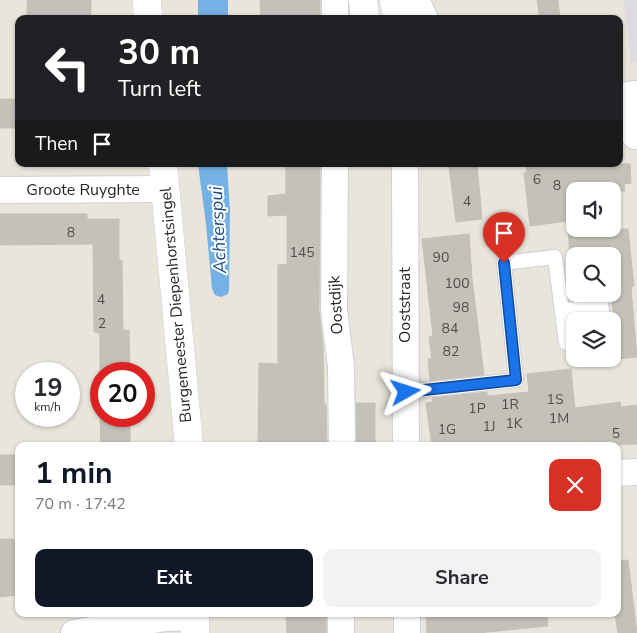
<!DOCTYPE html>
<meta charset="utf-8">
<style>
body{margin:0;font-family:"Nunito Sans",sans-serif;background:#f2f2f3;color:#2b2b33;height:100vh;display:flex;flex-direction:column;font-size:19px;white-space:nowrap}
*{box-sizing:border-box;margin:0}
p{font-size:16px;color:#7c7c81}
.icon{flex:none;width:28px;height:28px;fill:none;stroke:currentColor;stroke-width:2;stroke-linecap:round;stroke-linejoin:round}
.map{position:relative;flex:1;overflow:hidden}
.drawer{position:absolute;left:15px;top:442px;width:606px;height:175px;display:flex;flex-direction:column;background:#fff;border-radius:10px;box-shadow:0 1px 4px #0004}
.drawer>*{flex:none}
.hud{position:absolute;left:15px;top:15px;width:608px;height:152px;border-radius:10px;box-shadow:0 1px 4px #0004;background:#202124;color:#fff;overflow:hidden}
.buttons{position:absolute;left:566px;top:182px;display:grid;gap:10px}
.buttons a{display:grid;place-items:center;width:55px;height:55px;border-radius:10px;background:#fff;box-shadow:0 1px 4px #0004;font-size:25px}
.speed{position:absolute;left:15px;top:362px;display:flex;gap:10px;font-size:25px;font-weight:700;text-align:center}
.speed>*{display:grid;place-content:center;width:65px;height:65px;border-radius:50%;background:#fff;box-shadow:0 1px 4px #0004;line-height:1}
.speed small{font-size:12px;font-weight:400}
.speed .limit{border:8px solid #d22;background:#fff;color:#111}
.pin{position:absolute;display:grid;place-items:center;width:42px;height:42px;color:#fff;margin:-51px -21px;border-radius:50% 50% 50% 0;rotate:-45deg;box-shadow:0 0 5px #0007}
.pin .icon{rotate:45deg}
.me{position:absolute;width:55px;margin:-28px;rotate:84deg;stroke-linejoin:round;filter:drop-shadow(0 0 4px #0008)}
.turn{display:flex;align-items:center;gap:18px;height:105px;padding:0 20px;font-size:22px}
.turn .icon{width:65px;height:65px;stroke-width:2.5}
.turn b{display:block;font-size:35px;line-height:42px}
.then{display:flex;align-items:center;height:48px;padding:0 20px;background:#0003;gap:10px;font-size:19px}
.round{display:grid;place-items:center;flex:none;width:52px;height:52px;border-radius:10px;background:#f2f2f3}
.summary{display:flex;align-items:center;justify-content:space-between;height:85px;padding:0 20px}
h1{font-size:30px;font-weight:700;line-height:38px;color:#111827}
.action{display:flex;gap:10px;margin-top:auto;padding:10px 20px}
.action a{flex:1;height:58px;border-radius:10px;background:#111827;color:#fff;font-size:20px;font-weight:700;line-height:58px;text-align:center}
.action a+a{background:#f2f2f3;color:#2b2b33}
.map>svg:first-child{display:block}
.industrial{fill:#dddae1}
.water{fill:#74b1e4}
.building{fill:#c4c1b9;stroke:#c4c1b4}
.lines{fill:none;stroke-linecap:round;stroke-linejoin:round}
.lane-casing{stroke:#cfcfdf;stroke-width:16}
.street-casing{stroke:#cfcfdf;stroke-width:28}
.secondary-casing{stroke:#cfcfdf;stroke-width:29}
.lane{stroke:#fff;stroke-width:14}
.street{stroke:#fff;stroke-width:26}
.secondary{stroke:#fff;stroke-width:28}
.route-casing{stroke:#114b97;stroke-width:12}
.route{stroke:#1a73e8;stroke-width:9}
.labels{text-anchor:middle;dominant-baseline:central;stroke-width:4;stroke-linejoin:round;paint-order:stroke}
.number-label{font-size:14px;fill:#4e4e4c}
.street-label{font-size:16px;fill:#272727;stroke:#fff}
.water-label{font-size:18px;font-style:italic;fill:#174e8b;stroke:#fff}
</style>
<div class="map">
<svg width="637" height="633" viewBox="0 0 637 633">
<rect width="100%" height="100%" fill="#e9e5da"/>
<path class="industrial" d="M 624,0 L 637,0 L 637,62 L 631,63 Z"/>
<path class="water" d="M 198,0 L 228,0 L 228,19 L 198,19 Z
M 198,164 L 227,164 L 230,211 L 229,290 L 228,294 L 221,297 L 215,295 L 212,289 L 206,224 Z"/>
<path class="building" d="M 27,0 L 91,0 L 91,19 L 27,19 Z
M 260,0 L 320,0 L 320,19 L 261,19 Z
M 537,0 L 558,0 L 560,19 L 540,19 Z
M 0,99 L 19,99 L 19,128 L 0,128 Z
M 286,164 L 320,164 L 319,310 L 323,347 L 324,404 L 326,404 L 327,446 L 258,446 L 259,363 L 278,364 L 278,265 L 287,264 L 287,215 L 268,216 L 268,196 L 286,194 Z
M 477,164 L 482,219 L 456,222 L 449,166 Z
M 526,164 L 630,164 L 631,183 L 624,184 L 625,191 L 575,191 L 575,220 L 530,226 L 524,173 L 527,172 Z
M 0,214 L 87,214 L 87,219 L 119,219 L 119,260 L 122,260 L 123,330 L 129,330 L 130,374 L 100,374 L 100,333 L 94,332 L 93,244 L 0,245 Z
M 568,229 L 628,229 L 634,286 L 631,287 L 637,357 L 618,359 L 611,294 L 612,256 L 570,256 Z
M 469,234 L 472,278 L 484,375 L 430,381 L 428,359 L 432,359 L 429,337 L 433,336 L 422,239 Z
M 571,369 L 575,408 L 620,402 L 621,407 L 637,405 L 637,444 L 591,446 L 591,441 L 540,446 L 432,446 L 426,403 L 433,402 L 432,398 L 487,392 L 487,396 L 529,392 L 527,374 Z
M 356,403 L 375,403 L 375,446 L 357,446 Z
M 100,416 L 130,416 L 130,446 L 101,446 Z
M 0,455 L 19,455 L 19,485 L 0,485 Z
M 0,539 L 14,539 L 18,595 L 0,597 Z
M 628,560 L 637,633 L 618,633 L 615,614 L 618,614 L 618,561 Z
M 286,614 L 326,614 L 326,633 L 287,633 Z
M 465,614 L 547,614 L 548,626 L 478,633 L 427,633 L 426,617 Z"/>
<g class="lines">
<g class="lane-casing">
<path id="lane" d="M 600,294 L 603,321
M 562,310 L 601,307
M 406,392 L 516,380 L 504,263 L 555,257 L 566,343"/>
</g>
<g class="street-casing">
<path id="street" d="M 416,0 L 425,19
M 335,19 L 335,0
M 619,96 L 637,94
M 635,136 L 637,136
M 335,164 L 334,310 L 341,367 L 342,446
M 405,164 L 406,446
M 0,190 L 166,189
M 618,473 L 637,472
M 407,614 L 407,633
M 74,633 L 165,618 L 195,617
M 341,633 L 341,614"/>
</g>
<g class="secondary-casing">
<path id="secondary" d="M 147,0 L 148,19
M 363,0 L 365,19
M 394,0 L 398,19
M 619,119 L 637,117
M 163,164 L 189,446
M 195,633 L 195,614"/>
</g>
<use href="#lane" class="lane"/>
<use href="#street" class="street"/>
<use href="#secondary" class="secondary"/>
</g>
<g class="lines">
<g class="route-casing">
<path id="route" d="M 406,392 L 516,380 L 504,263"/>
</g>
<use href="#route" class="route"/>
</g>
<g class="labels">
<g class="number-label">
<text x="537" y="179">6</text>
<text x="557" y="185">8</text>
<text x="467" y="201">4</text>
<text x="71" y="232">8</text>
<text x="302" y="252">145</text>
<text x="441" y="257">90</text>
<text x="457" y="283">100</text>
<text x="101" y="299">4</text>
<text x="461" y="307">98</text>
<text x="102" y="323">2</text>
<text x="450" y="328">84</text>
<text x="451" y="351">82</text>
<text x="555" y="399">1S</text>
<text x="510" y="404">1R</text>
<text x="477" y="408">1P</text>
<text x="559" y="418">1M</text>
<text x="514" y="423">1K</text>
<text x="489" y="426">1J</text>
<text x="447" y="429">1G</text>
<text x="616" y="433">5</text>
</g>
<g class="street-label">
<text x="83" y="190">Groote Ruyghte</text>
<text transform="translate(176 305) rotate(-95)">Burgemeester Diepenhorstsingel</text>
<text transform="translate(336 305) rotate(-93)">Oostdijk</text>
<text transform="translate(405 305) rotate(-90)">Ooststraat</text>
</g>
<g class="water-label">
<text transform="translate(218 230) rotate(-93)">Achterspui</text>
</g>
</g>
</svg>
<div class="buttons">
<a><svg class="icon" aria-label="sound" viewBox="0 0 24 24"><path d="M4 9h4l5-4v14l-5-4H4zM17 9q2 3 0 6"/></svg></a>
<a><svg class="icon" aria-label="search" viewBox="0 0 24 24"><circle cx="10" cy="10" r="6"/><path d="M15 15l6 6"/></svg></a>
<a><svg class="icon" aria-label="layers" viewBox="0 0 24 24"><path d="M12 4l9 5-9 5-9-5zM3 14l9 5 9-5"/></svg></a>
</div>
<div class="speed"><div>19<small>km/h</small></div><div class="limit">20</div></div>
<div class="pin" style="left:504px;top:263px;background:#d93025"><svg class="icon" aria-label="arrive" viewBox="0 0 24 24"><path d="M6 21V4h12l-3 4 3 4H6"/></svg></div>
<svg class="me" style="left:406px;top:392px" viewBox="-20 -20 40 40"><path d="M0-17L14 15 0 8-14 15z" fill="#1a73e8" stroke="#fff" stroke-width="4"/></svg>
<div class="hud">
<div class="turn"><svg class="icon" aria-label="left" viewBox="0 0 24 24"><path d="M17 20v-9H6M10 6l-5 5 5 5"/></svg><div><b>30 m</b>Turn left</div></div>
<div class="then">Then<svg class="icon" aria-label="arrive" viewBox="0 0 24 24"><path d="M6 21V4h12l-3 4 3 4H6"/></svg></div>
</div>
<section class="drawer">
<div class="summary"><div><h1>1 min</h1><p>70 m · 17:42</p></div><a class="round" style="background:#d93025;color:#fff"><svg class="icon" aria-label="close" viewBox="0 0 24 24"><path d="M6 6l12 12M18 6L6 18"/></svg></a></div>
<div class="action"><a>Exit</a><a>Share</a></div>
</section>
</div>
